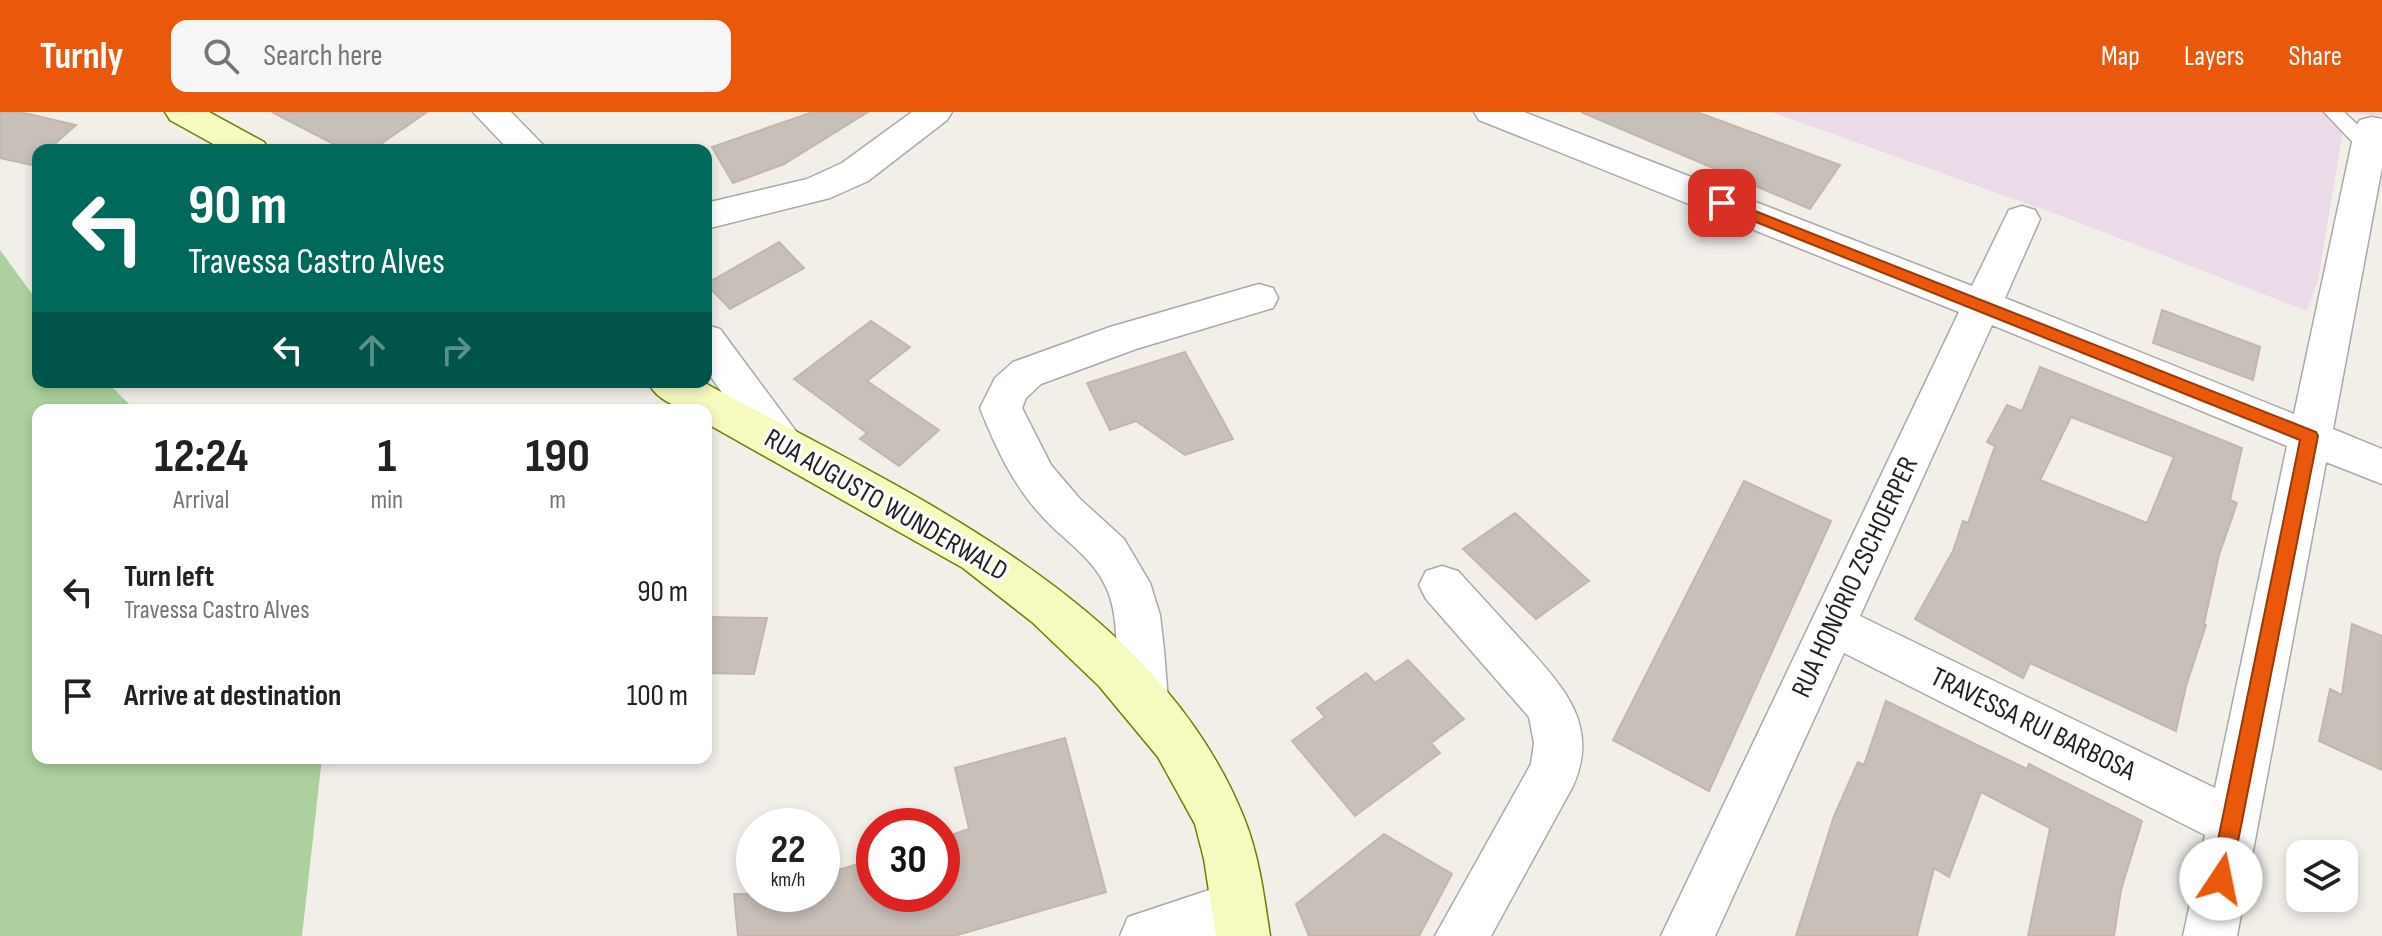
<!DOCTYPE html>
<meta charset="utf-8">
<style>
body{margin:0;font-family:"Sofia Sans Condensed",sans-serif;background:#f6f6f6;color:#202124;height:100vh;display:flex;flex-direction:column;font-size:30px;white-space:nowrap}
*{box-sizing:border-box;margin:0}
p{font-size:26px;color:#757577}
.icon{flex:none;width:44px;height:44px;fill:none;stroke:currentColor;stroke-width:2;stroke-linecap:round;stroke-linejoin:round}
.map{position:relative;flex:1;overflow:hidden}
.panel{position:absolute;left:32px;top:292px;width:680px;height:360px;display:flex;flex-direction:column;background:#fff;border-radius:16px;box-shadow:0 4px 12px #0003}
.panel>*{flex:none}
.banner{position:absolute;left:32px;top:32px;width:680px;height:244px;border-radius:16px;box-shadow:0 4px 12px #0003;background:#00695c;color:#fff;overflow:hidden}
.controls{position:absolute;left:2286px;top:728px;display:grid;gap:16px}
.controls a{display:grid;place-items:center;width:72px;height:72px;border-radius:16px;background:#fff;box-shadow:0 4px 12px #0003;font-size:40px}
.speed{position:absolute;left:736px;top:696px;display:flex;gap:16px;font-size:40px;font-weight:700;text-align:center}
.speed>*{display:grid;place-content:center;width:104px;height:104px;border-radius:50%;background:#fff;box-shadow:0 4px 12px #0003;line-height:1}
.speed small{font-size:20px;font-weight:400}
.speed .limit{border:12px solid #d22;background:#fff;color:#111}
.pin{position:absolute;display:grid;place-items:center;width:68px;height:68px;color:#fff;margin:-34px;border-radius:16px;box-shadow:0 4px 12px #0006}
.me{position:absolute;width:88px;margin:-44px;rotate:11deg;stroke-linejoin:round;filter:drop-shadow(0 0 6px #0008)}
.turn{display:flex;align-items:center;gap:28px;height:168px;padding:0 24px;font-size:36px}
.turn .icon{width:104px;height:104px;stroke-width:2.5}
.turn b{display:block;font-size:56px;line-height:68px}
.lanes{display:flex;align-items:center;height:76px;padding:0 24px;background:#0003;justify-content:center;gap:40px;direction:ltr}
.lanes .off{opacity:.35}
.eta{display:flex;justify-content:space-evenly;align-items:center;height:136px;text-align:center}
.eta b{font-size:48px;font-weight:700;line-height:56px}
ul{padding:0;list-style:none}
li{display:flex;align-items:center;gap:24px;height:104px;padding:0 24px}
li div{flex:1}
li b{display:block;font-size:30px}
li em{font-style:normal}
header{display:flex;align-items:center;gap:48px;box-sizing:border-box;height:112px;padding:0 40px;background:#ea580c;color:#fff}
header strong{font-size:38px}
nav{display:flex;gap:44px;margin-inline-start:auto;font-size:28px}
.search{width:560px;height:72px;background:#f6f6f6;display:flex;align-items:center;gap:20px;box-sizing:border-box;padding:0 28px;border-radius:16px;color:#757577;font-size:30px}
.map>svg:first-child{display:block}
.industrial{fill:#ebdbe8}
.forest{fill:#add19e}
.building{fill:#c7bfb8;stroke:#c4b6ab;stroke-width:2;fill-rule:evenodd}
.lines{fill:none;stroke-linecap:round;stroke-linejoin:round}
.service-casing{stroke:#a9a9a9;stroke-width:3}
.minor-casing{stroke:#a9a9a9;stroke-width:3}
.tertiary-casing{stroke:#a9a9a9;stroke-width:3}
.secondary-casing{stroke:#707d05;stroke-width:3}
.service{fill:#fff;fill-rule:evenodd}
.minor{fill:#fff;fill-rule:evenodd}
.tertiary{fill:#fff;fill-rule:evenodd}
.secondary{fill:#f7fabf;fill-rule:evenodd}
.route{fill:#ea580c;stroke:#983908;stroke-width:2}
.labels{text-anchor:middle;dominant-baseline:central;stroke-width:6;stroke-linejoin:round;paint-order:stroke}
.street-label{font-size:28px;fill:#222;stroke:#fff}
</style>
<header>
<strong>Turnly</strong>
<div class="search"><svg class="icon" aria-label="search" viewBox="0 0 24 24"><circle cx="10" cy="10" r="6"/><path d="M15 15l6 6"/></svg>Search here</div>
<nav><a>Map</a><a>Layers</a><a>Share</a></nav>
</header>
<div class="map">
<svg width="2382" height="824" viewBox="0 0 2382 824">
<rect width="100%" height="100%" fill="#f2efe9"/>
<path class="industrial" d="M 1772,0 L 2382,0 L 2382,4 L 2346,1 L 2318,168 L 2307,199 L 2067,106 Z"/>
<path class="forest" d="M 0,138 L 38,190 L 38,270 L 107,270 L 135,298 L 38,298 L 38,646 L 322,646 L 302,824 L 0,824 Z"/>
<path class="building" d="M 0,0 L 20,0 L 76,13 L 48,38 L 38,38 L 38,46 L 31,53 L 0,46 Z
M 272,0 L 427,0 L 372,38 L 345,38 Z
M 813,0 L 868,0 L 784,52 L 733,71 L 712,35 Z
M 1581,0 L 1697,0 L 1840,53 L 1810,97 Z
M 779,130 L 804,156 L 730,197 L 706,172 Z
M 2162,198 L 2260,235 L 2253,268 L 2153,231 Z
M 871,209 L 910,235 L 867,269 L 939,318 L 899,354 L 860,327 L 867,321 L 794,267 Z
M 1185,240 L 1233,327 L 1185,343 L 1136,309 L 1110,318 L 1087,271 Z
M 2040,255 L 2242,336 L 2230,388 L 2237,391 L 2219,443 L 2204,512 L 2206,513 L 2186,574 L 2176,619 L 2030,551 L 2023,566 L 1915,507 L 1953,439 L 1963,409 L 1968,411 L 1995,334 L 1987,330 L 2007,293 L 2022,299 ZM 2071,305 L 2174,345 L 2147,411 L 2040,368 Z
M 1744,369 L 1831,409 L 1709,679 L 1613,628 Z
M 1515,401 L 1589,469 L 1536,507 L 1463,437 Z
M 706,505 L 767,506 L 754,562 L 706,561 Z
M 2352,512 L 2382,524 L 2382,658 L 2319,629 L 2330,577 L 2342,583 Z
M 1408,548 L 1464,607 L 1431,631 L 1440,641 L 1355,704 L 1292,629 L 1325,605 L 1317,596 L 1366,561 L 1375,571 Z
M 1886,589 L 2027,657 L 2029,652 L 2142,709 L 2121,778 L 2114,824 L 2028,824 L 2050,716 L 1981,680 L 1949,765 L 1934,756 L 1917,824 L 1796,824 L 1834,704 L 1858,650 L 1864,653 Z
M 1065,626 L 1106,780 L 954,824 L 738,824 L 734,782 L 822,782 L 822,763 L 874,747 L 874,782 L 942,782 L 942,726 L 969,717 L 955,656 Z
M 1384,722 L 1452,762 L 1419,824 L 1309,824 L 1296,792 Z"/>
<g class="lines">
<g class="service-casing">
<path id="service" d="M 2324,0 L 2344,0 L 2375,29 L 2378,34 L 2375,39 L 2361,39 Z"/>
</g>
<g class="minor-casing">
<path id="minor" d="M 912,0 L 952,0 L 947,8 L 868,69 L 830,86 L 706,117 L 706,91 L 807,67 L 842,51 Z
M 1474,0 L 1524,0 L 1972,174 L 2009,98 L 2022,94 L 2035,98 L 2040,107 L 2005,186 L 2294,302 L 2355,16 L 2360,8 L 2372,5 L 2382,7 L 2382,55 L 2333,317 L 2382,337 L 2382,372 L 2326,350 L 2237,824 L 2183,824 L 2205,723 L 1844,541 L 1715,824 L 1661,824 L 1959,200 L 1479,8 ZM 1992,213 L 2287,334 L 2215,676 L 1860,504 Z
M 1259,172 L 1273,176 L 1278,186 L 1273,196 L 1136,237 L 1041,272 L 1026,286 L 1022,296 L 1051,353 L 1080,387 L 1124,427 L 1150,471 L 1160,503 L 1164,538 L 1168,588 L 1161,603 L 1144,610 L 1127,603 C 1108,563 1126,512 1104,471 C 1090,443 1061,426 1041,403 C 1013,373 995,334 980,296 L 995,266 L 1013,250 L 1110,215 Z
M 1442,454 L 1458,459 C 1479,482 1500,505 1521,528 C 1561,573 1601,611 1573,674 L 1491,824 L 1435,824 L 1531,652 L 1534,631 L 1529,605 L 1426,487 L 1419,473 L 1426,459 Z
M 1239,768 L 1258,775 L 1265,794 L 1258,813 L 1228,824 L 1120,824 L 1128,805 Z"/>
</g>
<g class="tertiary-casing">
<path id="tertiary" d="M 473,0 L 511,0 L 548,38 L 509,38 Z
M 706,213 L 720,217 L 798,322 L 804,334 L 798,346 L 783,351 L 768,346 L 706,258 Z"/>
</g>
<g class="secondary-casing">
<path id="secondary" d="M 165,0 L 209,0 L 264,30 L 269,38 L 224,38 L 170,8 Z
M 648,270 L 703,270 C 898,377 1155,484 1244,706 C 1259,743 1264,784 1270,824 L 1216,824 L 1204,747 L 1195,712 L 1158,645 L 1099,574 L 1032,510 L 963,456 L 706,311 L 706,298 C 683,298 659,292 648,270 Z"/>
</g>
<use href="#service" class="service"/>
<use href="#minor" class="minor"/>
<use href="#tertiary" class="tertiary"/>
<use href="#secondary" class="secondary"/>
</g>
<path class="route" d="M 1722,86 L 2316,320 L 2318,324 L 2229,775 L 2221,778 L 2213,775 L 2210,767 L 2300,328 L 1716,94 L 1714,91 Z"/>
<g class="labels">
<g class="street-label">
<text transform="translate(886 393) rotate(30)">RUA AUGUSTO WUNDERWALD</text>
<text transform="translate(1855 465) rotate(-65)">RUA HONÓRIO ZSCHOERPER</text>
<text transform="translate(2033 612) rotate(26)">TRAVESSA RUI BARBOSA</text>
</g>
</g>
</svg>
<div class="controls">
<a><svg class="icon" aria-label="layers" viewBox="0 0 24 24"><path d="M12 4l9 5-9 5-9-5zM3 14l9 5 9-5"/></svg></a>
</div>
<div class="speed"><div>22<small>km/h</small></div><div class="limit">30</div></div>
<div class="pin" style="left:1722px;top:91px;background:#d93025"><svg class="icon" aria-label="arrive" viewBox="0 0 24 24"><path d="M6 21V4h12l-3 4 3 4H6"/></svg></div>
<svg class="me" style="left:2221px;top:767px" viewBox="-20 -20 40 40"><circle r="19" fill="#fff"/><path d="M0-13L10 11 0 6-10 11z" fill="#ea580c"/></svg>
<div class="banner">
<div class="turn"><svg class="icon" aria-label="left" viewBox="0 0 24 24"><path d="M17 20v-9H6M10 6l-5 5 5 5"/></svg><div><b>90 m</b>Travessa Castro Alves</div></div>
<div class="lanes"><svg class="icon" aria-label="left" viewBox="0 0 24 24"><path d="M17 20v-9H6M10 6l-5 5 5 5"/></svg><svg class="icon off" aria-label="ahead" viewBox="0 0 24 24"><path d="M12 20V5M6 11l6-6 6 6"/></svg><svg class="icon off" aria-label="right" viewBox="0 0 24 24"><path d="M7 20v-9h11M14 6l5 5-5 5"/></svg></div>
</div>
<section class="panel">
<div class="eta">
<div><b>12:24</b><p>Arrival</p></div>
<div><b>1</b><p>min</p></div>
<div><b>190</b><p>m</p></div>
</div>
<ul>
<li><svg class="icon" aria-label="left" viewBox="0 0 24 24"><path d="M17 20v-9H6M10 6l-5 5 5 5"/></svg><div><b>Turn left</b><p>Travessa Castro Alves</p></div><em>90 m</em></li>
<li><svg class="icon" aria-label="arrive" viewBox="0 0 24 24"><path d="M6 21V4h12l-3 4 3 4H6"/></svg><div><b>Arrive at destination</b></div><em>100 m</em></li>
</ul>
</section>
</div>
